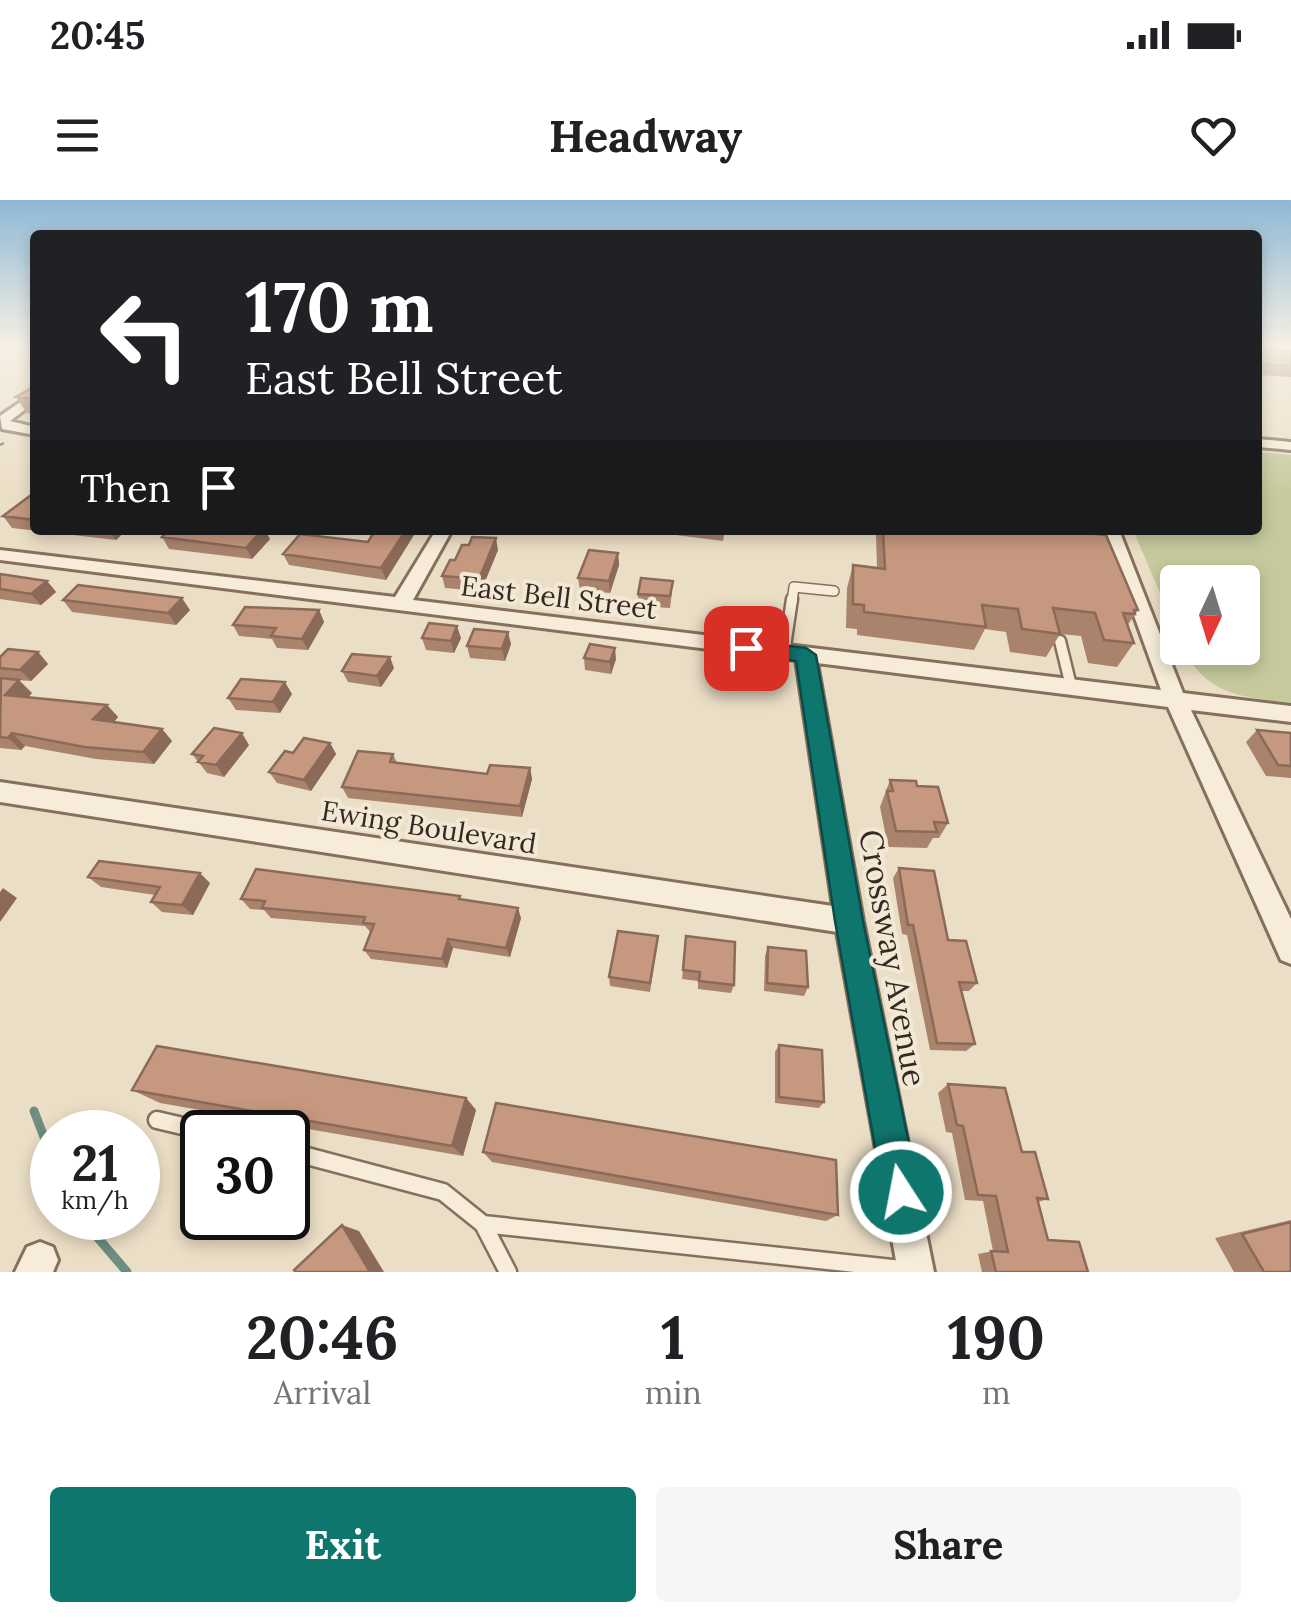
<!DOCTYPE html>
<style>
body{margin:0;font-family:Lora,serif;background:#f6f6f6;color:#202124;height:100vh;display:flex;flex-direction:column;font-size:38px;white-space:nowrap}
*{box-sizing:border-box;margin:0}
p{font-size:32px;color:#757577}
.icon{flex:none;width:55px;height:55px;fill:none;stroke:currentColor;stroke-width:2;stroke-linecap:round;stroke-linejoin:round}
.map{position:relative;height:1072px;overflow:hidden}
.drawer{display:flex;flex-direction:column;background:#fff;flex:1}
.drawer>*{flex:none}
.banner{position:absolute;left:30px;top:30px;width:1232px;height:305px;border-radius:10px;box-shadow:0 5px 15px #0003;background:#202124;color:#fff;overflow:hidden}
.needle{width:65px;rotate:184deg}
.controls{position:absolute;left:1160px;top:365px;display:grid;gap:20px}
.controls a{display:grid;place-items:center;width:100px;height:100px;border-radius:10px;background:#fff;box-shadow:0 5px 15px #0003;font-size:50px}
.speed{position:absolute;left:30px;top:910px;display:flex;gap:20px;font-size:50px;font-weight:700;text-align:center}
.speed>*{display:grid;place-content:center;width:130px;height:130px;border-radius:50%;background:#fff;box-shadow:0 5px 15px #0003;line-height:1}
.speed small{font-size:25px;font-weight:400}
.speed .limit{border:5px solid #111;border-radius:15px;background:#fff;color:#111}
.pin{position:absolute;display:grid;place-items:center;width:85px;height:85px;color:#fff;margin:-42px;border-radius:20px;box-shadow:0 5px 15px #0006}
.me{position:absolute;width:110px;margin:-55px;rotate:349deg;stroke-linejoin:round;filter:drop-shadow(0 0 8px #0008)}
.turn{display:flex;align-items:center;gap:35px;height:210px;padding:0 50px;font-size:45px}
.turn .icon{width:130px;height:130px;stroke-width:2.5}
.turn b{display:block;font-size:70px;line-height:85px}
.then{display:flex;align-items:center;height:95px;padding:0 50px;background:#0003;gap:20px;font-size:38px}
.eta{display:flex;justify-content:space-evenly;align-items:center;height:170px;text-align:center}
.eta b{font-size:60px;font-weight:700;line-height:70px}
.action{display:flex;gap:20px;margin-top:auto;padding:20px 50px}
.action a{flex:1;height:115px;border-radius:10px;background:#0f766e;color:#fff;font-size:40px;font-weight:700;line-height:115px;text-align:center}
.action a+a{background:#f6f6f6;color:#202124}
.status{display:flex;justify-content:space-between;align-items:center;height:70px;padding:0 50px;background:#fff;direction:ltr}
.status svg{height:28px;fill:currentColor}
header{display:flex;justify-content:space-between;align-items:center;height:130px;padding:0 50px;background:#fff;font-size:45px;font-weight:700}
.map>svg:first-child{display:block}
.green{fill:#c6c99b}
.lines{fill:none;stroke-linecap:round;stroke-linejoin:round}
.stream{stroke:#6e8d83;stroke-width:9}
.service-far2-casing{stroke:#85705d;stroke-width:12}
.service-far1-casing{stroke:#85705d;stroke-width:15}
.service-casing{stroke:#85705d;stroke-width:21}
.minor-casing{stroke:#85705d;stroke-width:6}
.path{stroke:#85705d;stroke-width:2.5;stroke-dasharray:5 2.5;stroke-linecap:butt}
.service-far2{stroke:#f6ecd9;stroke-width:9}
.service-far1{stroke:#f6ecd9;stroke-width:10}
.service{stroke:#f6ecd9;stroke-width:16}
.minor{fill:#f6ecd9;fill-rule:evenodd}
.wall{fill:#aa836d}
.shaded-wall{fill:#8b6a59}
.building{fill:#c6987f;stroke:#8b6a59;stroke-width:2.5}
.route{fill:#0f766e;stroke:#0a4d48;stroke-width:2.5}
.labels{text-anchor:middle;dominant-baseline:central;stroke-width:8;stroke-linejoin:round;paint-order:stroke}
.street-label{font-size:28px;fill:#362920;stroke:#f3e8d5}
.near-street-label{font-size:32px;fill:#362920;stroke:#f3e8d5}
</style>
<div class="status"><b>20:45</b><svg viewBox="0 0 49 12"><path d="M0 12V9h3v3zM5 12V6h3v6zM10 12V3h3v9zM15 12V0h3v12zM26 1h20v11H26zM47 4h2v5h-2z"/></svg></div>
<header><svg class="icon" aria-label="menu" viewBox="0 0 24 24"><path d="M4 6h16M4 12h16M4 18h16"/></svg>Headway<svg class="icon" aria-label="heart" viewBox="0 0 24 24"><path d="M12 20l-8-8c-3-5 5-10 8-4 3-6 11-1 8 4z"/></svg></header>
<div class="map">
<svg width="1291" height="1072" viewBox="0 0 1291 1072">
<rect width="100%" height="100%" fill="#ebdec6"/>
<path class="green" d="M 1258,252 L 1291,255 L 1291,503 C 1244,497 1205,496 1184,448 L 1242,448 L 1242,382 L 1178,382 L 1177,433 L 1133,330 L 1258,330 Z"/>
<g class="lines">
<path class="stream" d="M 34,911 L 52,958
M 81,1018 L 127,1072"/>
<g class="service-far2-casing">
<path id="service-far2" d="M 792,402 L 794,387 L 834,391"/>
</g>
<g class="service-far1-casing">
<path id="service-far1" d="M 1060,441 L 1071,486
M 784,453 L 792,399"/>
</g>
<g class="service-casing">
<path id="service" d="M 157,920 L 208,932
M 288,951 L 443,992 L 483,1024 L 508,1072
M 483,1024 L 911,1070"/>
</g>
<g class="minor-casing">
<path id="minor" d="M 35,192 L 35,202 L 10,221 L 35,227 L 35,235 L 2,229 L 0,216 Z
M 1258,239 L 1291,242 L 1291,250 L 1258,247 Z
M 436,330 L 452,330 L 413,400 L 1161,490 L 1103,330 L 1119,330 L 1183,493 L 1291,506 L 1291,522 L 1191,510 L 1291,719 L 1291,764 L 1281,760 L 1168,507 L 817,463 L 863,721 L 934,1072 L 898,1072 L 837,732 L 0,602 L 0,582 L 833,706 L 796,460 L 0,360 L 0,350 L 395,397 Z
M 40,1042 L 53,1047 L 58,1060 L 53,1072 L 15,1072 L 27,1047 Z"/>
</g>
<path class="path" d="M 0,245 L 4,243"/>
<use href="#service-far2" class="service-far2"/>
<use href="#service-far1" class="service-far1"/>
<use href="#service" class="service"/>
<use href="#minor" class="minor"/>
</g>
<path class="wall" d="M 1258,147 L 1264,150 L 1291,151 L 1291,177 L 1258,175 Z
M 35,186 L 35,214 L 27,213 L 16,197 Z
M 35,296 L 35,330 L 126,330 L 116,340 L 12,328 L 3,316 Z
M 375,330 L 417,330 L 386,380 L 289,365 L 283,354 L 368,342 Z
M 652,330 L 725,330 L 723,341 L 652,332 Z
M 878,330 L 1058,330 L 1138,410 L 1127,426 L 1134,443 L 1117,467 L 1088,463 L 1081,436 L 1060,434 L 1046,457 L 1010,452 L 1006,432 L 985,429 L 974,450 L 857,435 L 857,429 L 846,428 L 847,388 L 853,365 L 877,368 L 876,335 Z
M 162,337 L 270,339 L 252,359 L 169,349 Z
M 498,350 L 481,391 L 445,388 L 442,376 L 455,360 Z
M 618,353 L 619,365 L 610,393 L 580,390 L 578,378 Z
M 0,374 L 47,381 L 56,392 L 41,405 L 0,399 Z
M 672,392 L 670,408 L 638,406 L 638,394 Z
M 63,400 L 190,410 L 176,425 L 72,412 Z
M 319,410 L 324,422 L 308,450 L 277,448 L 272,439 L 239,436 L 233,425 Z
M 422,438 L 461,438 L 454,453 L 426,450 Z
M 511,444 L 505,461 L 470,458 L 467,446 Z
M 38,452 L 48,464 L 31,481 L 17,480 L 32,493 L 28,497 L 107,505 L 118,517 L 114,522 L 162,529 L 172,541 L 154,564 L 96,559 L 25,546 L 21,550 L 0,548 L 0,457 Z
M 584,458 L 616,459 L 611,474 L 585,470 Z
M 394,468 L 381,487 L 348,482 L 342,471 Z
M 292,494 L 280,513 L 236,510 L 228,498 Z
M 1257,530 L 1291,533 L 1291,578 L 1266,576 L 1246,542 Z
M 330,543 L 336,554 L 311,591 L 277,583 L 269,572 L 293,553 Z
M 249,545 L 224,577 L 207,573 L 192,554 Z
M 393,554 L 397,563 L 487,574 L 530,568 L 532,579 L 522,617 L 348,598 L 342,587 Z
M 890,580 L 917,586 L 948,623 L 939,638 L 933,638 L 927,648 L 888,647 L 880,607 Z
M 899,668 L 977,783 L 969,791 L 961,791 L 975,844 L 966,851 L 930,850 L 907,735 L 902,734 L 893,678 Z
M 88,677 L 210,683 L 193,715 L 162,712 L 151,702 L 155,695 L 101,687 Z
M 241,699 L 462,700 L 521,718 L 510,757 L 453,748 L 447,768 L 371,759 L 364,750 L 371,733 L 365,726 L 271,718 L 264,710 L 250,709 Z
M 686,736 L 734,785 L 731,793 L 698,789 L 698,781 L 682,779 Z
M 657,746 L 650,792 L 610,786 L 609,777 Z
M 768,747 L 808,787 L 804,796 L 764,791 L 765,756 Z
M 779,845 L 824,902 L 819,908 L 775,903 L 775,852 Z
M 948,884 L 1022,952 L 1048,999 L 1038,1002 L 1048,1040 L 1088,1072 L 982,1072 L 978,1054 L 993,1051 L 983,1001 L 965,1000 L 952,933 L 946,932 L 938,893 Z
M 132,890 L 466,898 L 476,910 L 463,956 L 160,903 Z
M 483,952 L 838,1015 L 826,1021 L 492,962 Z
M 1291,1020 L 1291,1072 L 1234,1072 L 1215,1038 Z"/>
<path class="shaded-wall" d="M 109,330 L 126,330 L 116,340 Z
M 262,330 L 265,330 L 270,339 L 252,359 L 246,348 Z
M 406,330 L 417,330 L 386,380 L 381,368 Z
M 496,338 L 498,350 L 481,391 L 479,379 Z
M 618,353 L 619,365 L 610,393 L 609,381 Z
M 47,381 L 56,392 L 41,405 L 31,394 Z
M 182,398 L 190,410 L 176,425 L 168,413 Z
M 319,410 L 324,422 L 308,450 L 302,439 Z
M 457,426 L 461,438 L 454,453 L 451,441 Z
M 508,432 L 511,444 L 505,461 L 502,449 Z
M 615,448 L 616,459 L 611,474 L 610,462 Z
M 38,452 L 48,464 L 31,481 L 20,470 Z
M 390,457 L 394,468 L 381,487 L 377,476 Z
M 19,480 L 32,493 L 18,508 L 5,495 Z
M 285,482 L 292,494 L 280,513 L 273,502 Z
M 107,505 L 118,517 L 105,532 L 93,519 Z
M 162,529 L 172,541 L 154,564 L 143,552 Z
M 12,533 L 25,546 L 21,550 L 8,538 Z
M 242,533 L 249,545 L 224,577 L 216,565 Z
M 330,543 L 336,554 L 311,591 L 304,580 Z
M 530,568 L 532,579 L 522,617 L 520,606 Z
M 200,673 L 210,683 L 193,715 L 182,705 Z
M 3,688 L 17,698 L 0,722 L 0,692 Z
M 518,708 L 521,718 L 510,757 L 506,748 Z
M 448,739 L 453,748 L 447,768 L 442,759 Z
M 466,898 L 476,910 L 463,956 L 452,946 Z
M 342,1025 L 359,1031 L 384,1072 L 370,1072 Z"/>
<path class="building" d="M 1258,147 L 1263,147 L 1264,150 L 1291,151 L 1291,166 L 1258,164 Z
M 35,186 L 35,199 L 16,197 Z
M 31,295 L 35,296 L 35,320 L 3,316 Z
M 169,330 L 262,330 L 246,348 L 162,337 Z
M 375,330 L 406,330 L 381,368 L 283,354 L 300,334 L 368,342 Z
M 883,330 L 1058,330 L 1106,335 L 1138,410 L 1134,410 L 1135,414 L 1123,413 L 1134,443 L 1104,440 L 1095,413 L 1053,408 L 1060,434 L 1022,429 L 1018,409 L 982,405 L 986,427 L 864,412 L 864,405 L 853,404 L 853,365 L 885,369 Z
M 472,337 L 496,338 L 479,379 L 442,376 L 450,360 L 455,360 L 462,345 L 469,345 Z
M 589,350 L 618,353 L 609,381 L 578,378 Z
M 0,374 L 47,381 L 31,394 L 0,389 Z
M 641,378 L 673,381 L 670,396 L 638,394 Z
M 78,385 L 182,398 L 168,413 L 63,400 Z
M 245,407 L 319,410 L 302,439 L 271,436 L 276,428 L 233,425 Z
M 429,423 L 457,426 L 451,441 L 422,438 Z
M 474,429 L 508,432 L 502,449 L 467,446 Z
M 590,444 L 615,448 L 610,462 L 584,458 Z
M 8,449 L 38,452 L 20,470 L 0,468 L 0,457 Z
M 352,454 L 390,457 L 377,476 L 342,471 Z
M 1,478 L 19,480 L 5,495 L 107,505 L 93,519 L 162,529 L 143,552 L 84,547 L 12,533 L 8,538 L 0,537 Z
M 241,479 L 285,482 L 273,502 L 228,498 Z
M 214,528 L 242,533 L 216,565 L 198,562 L 203,556 L 192,554 Z
M 1257,530 L 1291,533 L 1291,566 L 1278,565 Z
M 304,538 L 330,543 L 304,580 L 269,572 L 285,551 L 293,553 Z
M 358,551 L 393,554 L 390,562 L 487,574 L 490,565 L 530,568 L 520,606 L 342,587 Z
M 890,580 L 916,581 L 917,586 L 938,587 L 948,623 L 934,622 L 937,632 L 896,631 L 887,591 L 893,591 Z
M 99,661 L 200,673 L 182,705 L 151,702 L 160,687 L 88,677 Z
M 899,668 L 934,671 L 948,740 L 966,741 L 977,783 L 959,782 L 975,844 L 937,843 L 913,725 L 908,725 Z
M 256,669 L 460,696 L 459,699 L 518,708 L 506,748 L 448,739 L 442,759 L 364,750 L 374,724 L 363,723 L 365,717 L 262,708 L 265,701 L 241,699 Z
M 618,731 L 658,736 L 650,783 L 609,777 Z
M 686,736 L 735,742 L 734,785 L 699,781 L 700,772 L 683,770 Z
M 768,747 L 806,751 L 808,787 L 767,783 Z
M 779,845 L 822,850 L 824,902 L 779,897 Z
M 157,846 L 466,898 L 452,946 L 132,890 Z
M 948,884 L 1005,888 L 1022,952 L 1035,952 L 1048,999 L 1037,998 L 1048,1040 L 1079,1042 L 1088,1072 L 996,1072 L 991,1051 L 1008,1052 L 996,996 L 978,995 L 963,926 L 957,925 Z
M 496,903 L 836,960 L 838,1015 L 483,952 Z
M 1291,1022 L 1291,1072 L 1264,1072 L 1242,1034 Z
M 342,1025 L 370,1072 L 296,1072 L 294,1070 Z"/>
<linearGradient id="sky" x2="0" y2="1"><stop stop-color="#8eb8d4"/><stop offset="0.49" stop-color="#f6f0e5"/><stop offset="1" stop-color="#f6f0e5" stop-opacity="0"/></linearGradient>
<rect width="1291" height="297" fill="url(#sky)"/>
<path class="route" d="M 746,441 L 806,448 L 816,455 L 863,721 L 919,992 L 913,1005 L 901,1010 L 889,1005 L 883,992 L 835,721 L 796,461 L 739,453 L 736,448 Z"/>
<g class="labels">
<g class="street-label">
<text transform="translate(559 397) rotate(7)">East Bell Street</text>
<text transform="translate(429 627) rotate(9)">Ewing Boulevard</text>
</g>
<g class="near-street-label">
<text transform="translate(893 758) rotate(80)">Crossway Avenue</text>
</g>
</g>
</svg>
<div class="controls">
<a><svg class="needle" viewBox="-14 -14 28 28"><path d="M0-13l5 13h-10z" fill="#e53935"/><path d="M0 13l5-13h-10z" fill="#757577"/></svg></a>
</div>
<div class="speed"><div>21<small>km/h</small></div><div class="limit">30</div></div>
<div class="pin" style="left:746px;top:448px;background:#d93025"><svg class="icon" aria-label="arrive" viewBox="0 0 24 24"><path d="M6 21V4h12l-3 4 3 4H6"/></svg></div>
<svg class="me" style="left:901px;top:992px" viewBox="-20 -20 40 40"><circle r="17" fill="#0f766e" stroke="#fff" stroke-width="3"/><path d="M0-11L8 9 0 5-8 9z" fill="#fff"/></svg>
<div class="banner">
<div class="turn"><svg class="icon" aria-label="left" viewBox="0 0 24 24"><path d="M17 20v-9H6M10 6l-5 5 5 5"/></svg><div><b>170 m</b>East Bell Street</div></div>
<div class="then">Then<svg class="icon" aria-label="arrive" viewBox="0 0 24 24"><path d="M6 21V4h12l-3 4 3 4H6"/></svg></div>
</div>
</div>
<section class="drawer">
<div class="eta">
<div><b>20:46</b><p>Arrival</p></div>
<div><b>1</b><p>min</p></div>
<div><b>190</b><p>m</p></div>
</div>
<div class="action"><a>Exit</a><a>Share</a></div>
</section>
